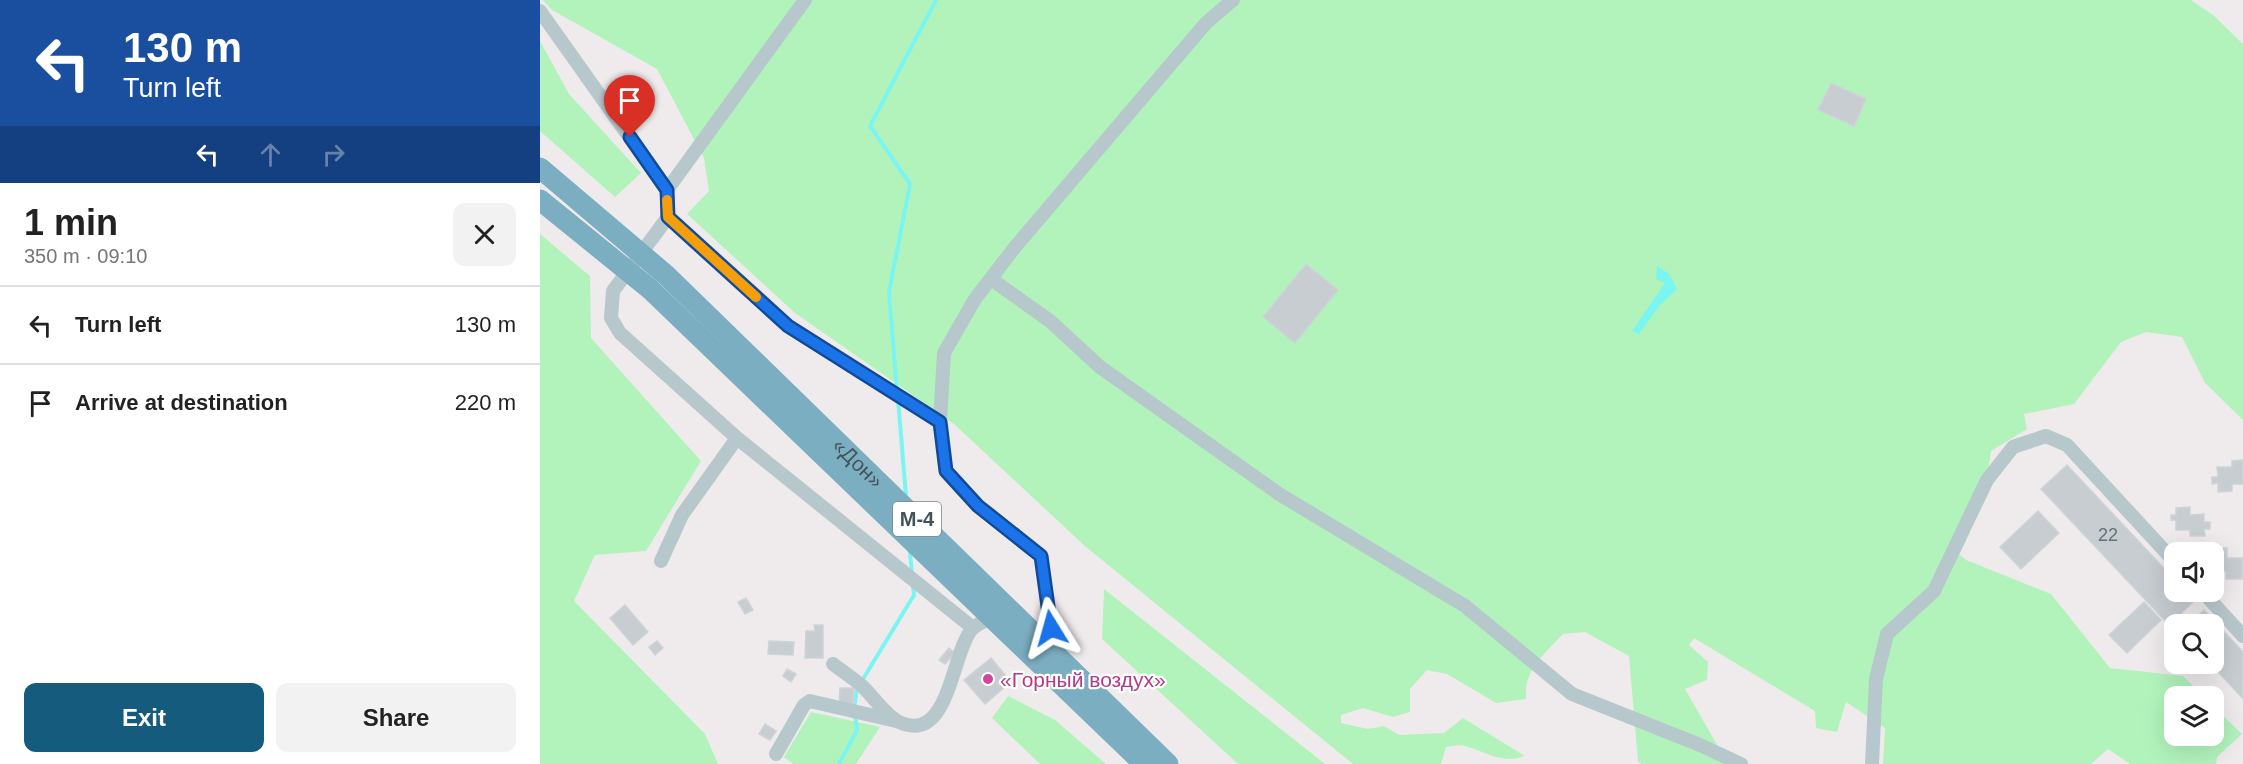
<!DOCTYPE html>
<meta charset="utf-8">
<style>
body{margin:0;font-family:Helvetica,sans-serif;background:#f2f2f2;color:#222;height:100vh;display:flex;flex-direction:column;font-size:22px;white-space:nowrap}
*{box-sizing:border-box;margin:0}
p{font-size:20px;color:#767676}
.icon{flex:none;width:33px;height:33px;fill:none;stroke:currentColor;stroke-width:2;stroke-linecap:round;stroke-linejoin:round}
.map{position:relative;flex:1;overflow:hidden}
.drawer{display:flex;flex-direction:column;background:#fff;width:540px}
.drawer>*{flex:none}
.top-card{background:#1a4fa0;color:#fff;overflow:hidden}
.fabs{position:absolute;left:1624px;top:542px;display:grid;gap:12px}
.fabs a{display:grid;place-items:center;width:60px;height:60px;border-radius:12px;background:#fff;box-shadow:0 6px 24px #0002;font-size:30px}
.pin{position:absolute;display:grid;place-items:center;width:51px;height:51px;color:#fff;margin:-62px -26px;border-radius:50% 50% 50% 0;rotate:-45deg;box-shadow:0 0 6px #0007}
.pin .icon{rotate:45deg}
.me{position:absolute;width:66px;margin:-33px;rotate:352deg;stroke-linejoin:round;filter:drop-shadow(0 0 4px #0008)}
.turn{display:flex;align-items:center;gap:21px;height:126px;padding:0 24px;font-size:27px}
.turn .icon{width:78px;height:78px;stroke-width:2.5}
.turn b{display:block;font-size:42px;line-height:51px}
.lanes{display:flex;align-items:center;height:57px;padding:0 24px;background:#0003;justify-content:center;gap:30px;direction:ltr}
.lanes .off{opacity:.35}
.round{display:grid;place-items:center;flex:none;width:63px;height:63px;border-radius:12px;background:#f2f2f2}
.head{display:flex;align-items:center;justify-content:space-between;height:102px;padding:0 24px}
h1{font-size:36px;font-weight:800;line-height:45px}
.button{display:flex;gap:12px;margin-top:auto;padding:12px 24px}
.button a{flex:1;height:69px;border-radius:12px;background:#155b7e;color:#fff;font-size:24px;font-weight:800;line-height:69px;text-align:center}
.button a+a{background:#f2f2f2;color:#222}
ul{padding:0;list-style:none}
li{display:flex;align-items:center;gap:18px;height:78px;padding:0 24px;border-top:2px solid #e0e0e0}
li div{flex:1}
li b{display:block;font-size:22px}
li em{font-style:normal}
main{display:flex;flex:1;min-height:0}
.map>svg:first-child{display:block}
.green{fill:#b2f3bc}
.water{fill:#7af5f2}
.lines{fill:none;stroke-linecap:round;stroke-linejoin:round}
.stream{stroke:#7af5f2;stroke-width:4}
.building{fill:#c7cdd1;stroke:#ced3d8;stroke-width:1.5}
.minor{stroke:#b7c8cd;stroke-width:14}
.highway{stroke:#7caec1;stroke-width:21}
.route-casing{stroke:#114b97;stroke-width:15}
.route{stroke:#1a73e8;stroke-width:10}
.slow{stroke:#f59e0b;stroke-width:10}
.hotel-dot{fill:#d1479c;stroke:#fff;stroke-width:2}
.labels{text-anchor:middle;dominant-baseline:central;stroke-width:4.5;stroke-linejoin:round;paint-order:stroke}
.number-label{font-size:18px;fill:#637278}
.shield{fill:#fff;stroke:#7b878c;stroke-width:1.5}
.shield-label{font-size:20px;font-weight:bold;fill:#42545a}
.street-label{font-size:21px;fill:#42545a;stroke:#fff}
.hotel-label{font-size:21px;fill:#b23c85;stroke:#fff;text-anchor:start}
</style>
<main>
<section class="drawer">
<div class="top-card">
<div class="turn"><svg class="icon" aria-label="left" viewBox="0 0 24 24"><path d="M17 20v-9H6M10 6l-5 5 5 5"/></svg><div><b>130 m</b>Turn left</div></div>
<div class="lanes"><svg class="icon" aria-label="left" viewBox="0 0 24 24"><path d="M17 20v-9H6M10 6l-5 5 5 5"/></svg><svg class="icon off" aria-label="ahead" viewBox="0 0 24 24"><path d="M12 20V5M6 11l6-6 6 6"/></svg><svg class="icon off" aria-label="right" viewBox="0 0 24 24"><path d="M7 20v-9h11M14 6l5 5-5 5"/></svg></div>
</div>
<div class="head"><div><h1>1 min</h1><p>350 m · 09:10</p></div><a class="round"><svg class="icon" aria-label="close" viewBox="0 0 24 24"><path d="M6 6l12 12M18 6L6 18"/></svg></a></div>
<ul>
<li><svg class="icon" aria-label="left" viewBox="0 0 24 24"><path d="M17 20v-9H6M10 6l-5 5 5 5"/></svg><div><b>Turn left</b></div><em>130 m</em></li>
<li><svg class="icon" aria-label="arrive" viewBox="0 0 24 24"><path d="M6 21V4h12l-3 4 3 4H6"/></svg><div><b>Arrive at destination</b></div><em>220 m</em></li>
</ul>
<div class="button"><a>Exit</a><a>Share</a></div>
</section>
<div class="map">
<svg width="1703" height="764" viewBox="0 0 1703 764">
<rect width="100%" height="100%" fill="#efebec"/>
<path class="green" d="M 3,0 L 1651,0 L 1673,15 L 1703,44 L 1703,420 L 1665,383 L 1642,337 L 1606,332 L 1581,342 L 1534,404 L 1484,414 L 1487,429 L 1451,451 L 1447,480 L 1414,550 L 1426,560 L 1511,594 L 1570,668 L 1643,676 L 1663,696 L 1635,696 L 1635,735 L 1674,735 L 1674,707 L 1702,734 L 1677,757 L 1676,764 L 1590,764 L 1568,749 L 1551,764 L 1343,764 L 1345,728 L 1306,702 L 1297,732 L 1276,728 L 1275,711 L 1154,638 L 1149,645 L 1168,662 L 1167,680 L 1145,689 L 1188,764 L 1101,764 L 1098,761 L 1089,656 L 1045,632 L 1023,634 C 1005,653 983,671 986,699 L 956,703 L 907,674 L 887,670 L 870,689 L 870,712 L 853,717 L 823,708 L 801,715 L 801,723 L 828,729 L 844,726 L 859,735 L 904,733 L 923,718 L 985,756 C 962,764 948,753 925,746 C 919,744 912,746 906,747 L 901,764 L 813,764 L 546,547 L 414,424 L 255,313 L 147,214 L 169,191 L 164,158 L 117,69 L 12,10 Z
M 0,41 L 29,94 L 101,173 L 75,197 L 0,131 Z
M 0,234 L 50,276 L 51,338 L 161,461 L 106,551 L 55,555 L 34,601 L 165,734 L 178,764 L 0,764 Z
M 564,589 L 785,764 L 698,764 L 562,639 Z
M 468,696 L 515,720 L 566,764 L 500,764 L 452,718 Z
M 271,712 L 340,727 L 316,764 L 253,764 L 244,757 Z"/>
<path class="water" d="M 1117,266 L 1129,274 L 1137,289 L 1120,305 L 1099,334 L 1092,331 L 1125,283 L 1116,279 Z"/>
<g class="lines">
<path class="stream" d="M 357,392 L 349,292 L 370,184 L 330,126 L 396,0
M 358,399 L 366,496
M 370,552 L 372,574
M 314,708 L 317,689 L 374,595 L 373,585
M 299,764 L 317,730 L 315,715"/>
</g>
<path class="building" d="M 1291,83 L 1326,99 L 1314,126 L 1278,110 Z
M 766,264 L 798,290 L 755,343 L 723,317 Z
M 1703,460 L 1703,484 L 1692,484 L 1692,491 L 1678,492 L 1678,483 L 1672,484 L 1672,477 L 1678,477 L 1677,467 L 1692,467 L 1692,461 Z
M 1527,465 L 1635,580 L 1635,591 L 1645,591 L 1654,601 L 1629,625 L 1501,489 Z
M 1650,507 L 1650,515 L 1664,514 L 1664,522 L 1670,522 L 1670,529 L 1664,529 L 1665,536 L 1650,536 L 1650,530 L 1636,530 L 1636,520 L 1631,520 L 1631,515 L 1636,515 L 1636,508 Z
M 1498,511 L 1519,533 L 1481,569 L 1460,547 Z
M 1674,548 L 1687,548 L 1687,558 L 1703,558 L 1702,579 L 1686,579 L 1686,571 L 1674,571 Z
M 206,598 L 213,610 L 205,614 L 198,602 Z
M 1604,602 L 1621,620 L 1587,653 L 1569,635 Z
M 85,605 L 108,632 L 93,645 L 70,618 Z
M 1664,610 L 1703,652 L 1703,699 L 1670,663 L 1674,663 L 1674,624 L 1649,624 Z
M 274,625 L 283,625 L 283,658 L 265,658 L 266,631 L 275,631 Z
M 117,641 L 123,648 L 115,655 L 109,647 Z
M 229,641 L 254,642 L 253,655 L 228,654 Z
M 409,648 L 415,653 L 405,664 L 399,660 Z
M 451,658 L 471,682 L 445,704 L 424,680 Z
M 247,669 L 256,674 L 251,682 L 243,676 Z
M 300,688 L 314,688 L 313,705 L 299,705 Z
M 225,724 L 236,731 L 230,740 L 219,734 Z"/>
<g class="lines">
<path class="minor" d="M 0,11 L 127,190 L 128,217 L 248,326 L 400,422 L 406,471 L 438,506 L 501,556 L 511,628 L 505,645
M 127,190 L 265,0
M 128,217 L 73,291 L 71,318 L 80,333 L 197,438 L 433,628
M 451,279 L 510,321 L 560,367 L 739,494 L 925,606 L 1032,694 L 1160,745 L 1201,764
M 400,422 L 404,353 L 435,299 L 475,247 L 666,23 L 693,0
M 121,561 L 142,515 L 197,438
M 1662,591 L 1703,636
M 293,664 C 302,671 313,678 322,686 C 333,696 346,716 359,722 C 410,745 411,653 432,629 C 437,624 447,620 452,617
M 236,754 L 264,705 L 270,701 L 356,721
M 1332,764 L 1336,679 L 1347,634 L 1394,591 L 1447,480 L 1473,447 L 1506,436 L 1527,445 L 1635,562"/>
<g class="highway">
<path id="s1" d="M 0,168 L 126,275 L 628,764"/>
<path d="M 0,200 L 110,289 L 604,764"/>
</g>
</g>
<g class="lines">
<g class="route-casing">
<path id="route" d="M 90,137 L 127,190 L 128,217 L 248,326 L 400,422 L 406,471 L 438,506 L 501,556 L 511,628"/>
</g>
<use href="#route" class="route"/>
<path class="slow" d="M 127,200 L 128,217 L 216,297"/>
</g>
<circle class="hotel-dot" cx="448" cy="679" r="6"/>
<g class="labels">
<g class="number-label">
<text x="1568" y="535">22</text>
</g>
<rect class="shield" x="353" y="502" width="48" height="34" rx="4.5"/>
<g class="shield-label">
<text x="377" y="519">М-4</text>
</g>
<g class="street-label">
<text stroke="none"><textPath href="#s1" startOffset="434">«Дон»</textPath></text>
</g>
<g class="hotel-label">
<text x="460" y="679">«Горный воздух»</text>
</g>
</g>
</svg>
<div class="fabs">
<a><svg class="icon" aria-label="sound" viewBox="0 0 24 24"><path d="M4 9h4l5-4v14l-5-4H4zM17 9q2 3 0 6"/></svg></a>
<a><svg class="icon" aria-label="search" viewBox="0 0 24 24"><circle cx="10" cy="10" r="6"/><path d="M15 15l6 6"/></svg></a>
<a><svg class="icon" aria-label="layers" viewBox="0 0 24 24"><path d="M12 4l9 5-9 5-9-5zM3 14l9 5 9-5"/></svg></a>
</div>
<div class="pin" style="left:90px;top:137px;background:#d93025"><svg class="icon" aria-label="arrive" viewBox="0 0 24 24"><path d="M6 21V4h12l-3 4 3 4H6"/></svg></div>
<svg class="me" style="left:511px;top:628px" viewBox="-20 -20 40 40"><path d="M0-17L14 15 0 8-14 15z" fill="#1a73e8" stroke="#fff" stroke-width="4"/></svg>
</div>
</main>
